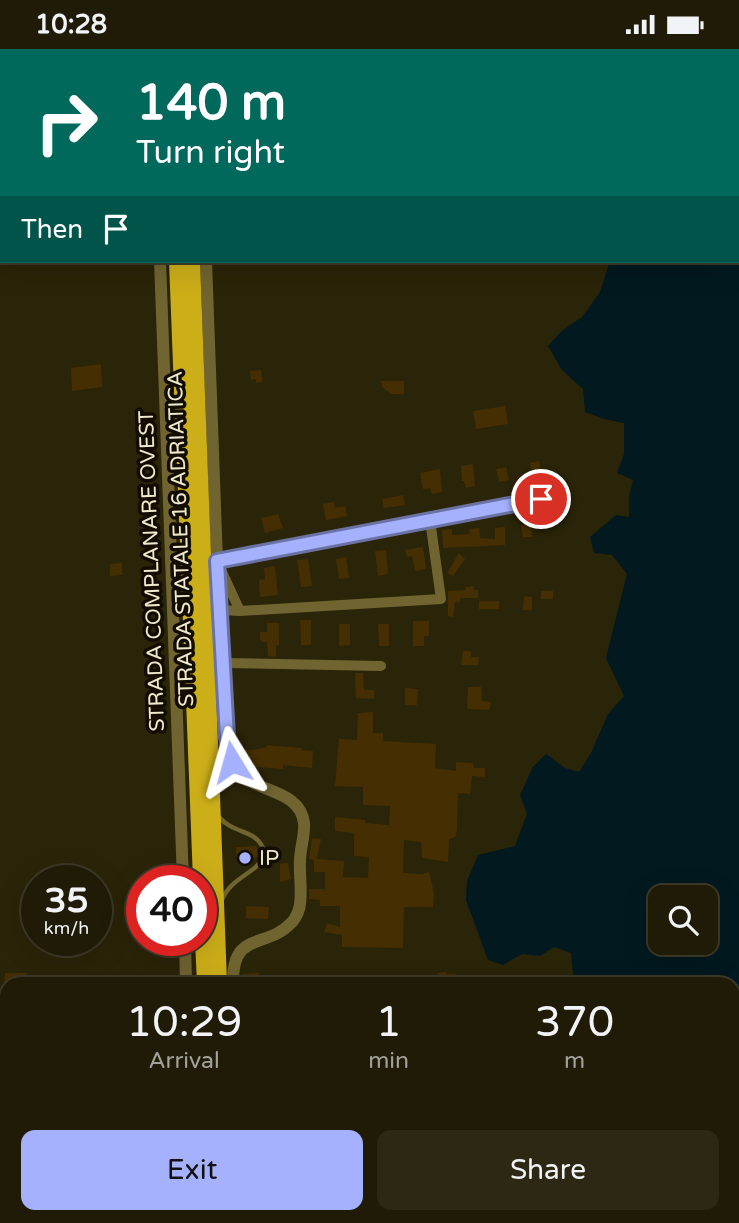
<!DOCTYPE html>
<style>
body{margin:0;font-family:"Varela Round",sans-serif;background:#2d2814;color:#f1f3f6;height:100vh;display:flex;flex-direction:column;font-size:26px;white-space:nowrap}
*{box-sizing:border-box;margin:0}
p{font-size:23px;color:#a2a19b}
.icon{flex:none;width:38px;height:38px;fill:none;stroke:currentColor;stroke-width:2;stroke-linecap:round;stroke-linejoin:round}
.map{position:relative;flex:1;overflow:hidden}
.sheet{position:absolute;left:0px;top:928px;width:740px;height:247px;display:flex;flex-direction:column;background:#201b06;border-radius:21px 21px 0 0;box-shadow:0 7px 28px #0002,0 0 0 2px #3d3928}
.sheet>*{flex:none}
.top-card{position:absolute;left:0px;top:0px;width:740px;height:214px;box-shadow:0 7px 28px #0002,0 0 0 2px #3d3928;background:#00695c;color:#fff;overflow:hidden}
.tools{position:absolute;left:648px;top:836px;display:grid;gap:14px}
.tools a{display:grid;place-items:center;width:70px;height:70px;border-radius:14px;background:#201b06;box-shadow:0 7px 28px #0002,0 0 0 2px #3d3928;font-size:35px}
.speed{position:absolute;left:21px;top:816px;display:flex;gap:14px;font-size:35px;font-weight:700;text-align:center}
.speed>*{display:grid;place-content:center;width:91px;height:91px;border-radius:50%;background:#201b06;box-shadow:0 7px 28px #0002,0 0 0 2px #3d3928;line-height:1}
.speed small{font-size:18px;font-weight:400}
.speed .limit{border:10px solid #d22;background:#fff;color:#111}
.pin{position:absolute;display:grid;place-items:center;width:60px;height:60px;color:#fff;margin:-30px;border:4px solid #fff;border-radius:50%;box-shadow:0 2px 7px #0007}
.me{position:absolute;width:77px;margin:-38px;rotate:352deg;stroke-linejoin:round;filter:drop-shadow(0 0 5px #0008)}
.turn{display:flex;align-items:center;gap:24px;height:147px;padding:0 21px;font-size:32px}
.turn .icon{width:91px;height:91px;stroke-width:2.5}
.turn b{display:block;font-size:49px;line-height:60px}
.then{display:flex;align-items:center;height:66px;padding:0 21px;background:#0003;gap:14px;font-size:26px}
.eta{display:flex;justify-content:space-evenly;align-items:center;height:119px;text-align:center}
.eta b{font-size:42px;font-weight:600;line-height:49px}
.button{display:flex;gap:14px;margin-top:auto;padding:14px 21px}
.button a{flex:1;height:80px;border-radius:14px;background:#a5b1fc;color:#111;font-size:28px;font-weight:600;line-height:80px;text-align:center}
.button a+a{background:#2d2814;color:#f1f3f6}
.status{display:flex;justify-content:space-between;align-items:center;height:49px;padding:0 35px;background:#201b06;direction:ltr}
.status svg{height:19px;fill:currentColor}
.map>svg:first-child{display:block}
.water{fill:#02191f;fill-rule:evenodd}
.building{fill:#462e03}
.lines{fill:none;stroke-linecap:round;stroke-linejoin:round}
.service{stroke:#706430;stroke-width:4.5}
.minor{stroke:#706430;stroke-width:10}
.tertiary{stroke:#706430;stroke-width:12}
.trunk{stroke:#ccae19;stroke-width:16}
.route-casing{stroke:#6b73a4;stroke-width:18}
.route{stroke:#a5b1fc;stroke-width:12}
.poi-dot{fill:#a5b1fc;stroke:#120d00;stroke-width:2.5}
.labels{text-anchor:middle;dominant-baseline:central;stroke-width:7;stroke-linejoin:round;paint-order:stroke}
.street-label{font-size:21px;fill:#efe9cd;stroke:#120d00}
.poi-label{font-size:21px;fill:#efe9cd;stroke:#120d00;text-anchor:start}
</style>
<div class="status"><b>10:28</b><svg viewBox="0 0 49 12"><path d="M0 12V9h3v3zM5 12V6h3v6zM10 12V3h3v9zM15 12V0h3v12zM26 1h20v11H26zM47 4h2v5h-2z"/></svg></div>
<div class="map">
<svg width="739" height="1174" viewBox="0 0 739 1174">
<rect width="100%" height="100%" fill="#2a2408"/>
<path class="water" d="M 534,0 L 739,0 L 739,1174 L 468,1174 L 482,1167 L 733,1167 L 733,934 L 574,934 L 571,904 L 554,898 L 540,907 L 522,905 L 503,916 L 488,911 L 466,851 L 467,832 L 478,806 L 515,797 L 527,765 L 520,746 L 533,718 L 546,705 L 565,719 L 579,723 L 591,704 L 608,665 L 624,647 L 606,609 L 627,525 L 612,506 L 594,504 L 590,488 L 616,466 L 629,468 L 629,448 L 633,431 L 617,424 L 624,405 L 624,374 L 604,370 L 585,363 L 583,340 L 562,321 L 548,297 L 563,281 L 582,268 L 600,243 L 610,212 L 738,212 L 738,2 ZM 660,849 L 705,849 L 705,894 L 660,894 Z"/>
<path class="building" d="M 101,315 L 102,338 L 72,342 L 71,319 Z
M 261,321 L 263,333 L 256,334 L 256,330 L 251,331 L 250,322 Z
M 381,332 L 404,332 L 404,345 L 391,345 L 382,338 Z
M 505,357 L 508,375 L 476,380 L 473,362 Z
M 539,412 L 542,425 L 533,427 L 530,414 Z
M 473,415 L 475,437 L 466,439 L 464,432 L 462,432 L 461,417 Z
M 506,418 L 509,431 L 499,433 L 496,420 Z
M 440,420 L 442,443 L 432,445 L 430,439 L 423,440 L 420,424 Z
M 403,446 L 405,456 L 384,459 L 382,450 Z
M 334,453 L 335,459 L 345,457 L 347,467 L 326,471 L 323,455 Z
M 278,465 L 283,479 L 265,484 L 261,469 Z
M 521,476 L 531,476 L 532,488 L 523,488 Z
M 505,478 L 505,496 L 443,499 L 442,481 L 452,480 L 452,486 L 470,485 L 469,480 L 479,479 L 480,489 L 495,490 L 495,479 Z
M 423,498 L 426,520 L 415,522 L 412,507 L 407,508 L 405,501 Z
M 386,501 L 388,525 L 378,527 L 375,502 Z
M 459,504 L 465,510 L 453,527 L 447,524 Z
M 346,508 L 349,529 L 339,530 L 336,510 Z
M 308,510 L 312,537 L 301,538 L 297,511 Z
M 122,514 L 122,526 L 110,527 L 110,515 Z
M 275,517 L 278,546 L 260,548 L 259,531 L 265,530 L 264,519 Z
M 474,537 L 474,541 L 478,541 L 478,549 L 460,549 L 460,553 L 455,553 L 453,568 L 448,567 L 448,542 L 466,541 L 466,538 Z
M 541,542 L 553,542 L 553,550 L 541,550 Z
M 524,547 L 532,548 L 532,561 L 523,561 Z
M 479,552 L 499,552 L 499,560 L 479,560 Z
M 300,571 L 311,571 L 311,596 L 301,596 Z
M 413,572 L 429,572 L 429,587 L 424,587 L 424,597 L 413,597 Z
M 267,574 L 279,574 L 279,596 L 276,596 L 276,608 L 268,607 L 267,593 L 262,593 L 260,590 L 260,583 L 267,583 Z
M 339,575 L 350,575 L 350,596 L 339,597 Z
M 378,575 L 389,575 L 389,597 L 379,597 Z
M 463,602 L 471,602 L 471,608 L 479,608 L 478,616 L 461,616 Z
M 355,624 L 363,624 L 364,641 L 374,641 L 374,650 L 356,649 Z
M 468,638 L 481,638 L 482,652 L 491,653 L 489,661 L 467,660 Z
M 405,639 L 418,640 L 417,656 L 405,656 Z
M 373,663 L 373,684 L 383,684 L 383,692 L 436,695 L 435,719 L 456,722 L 456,713 L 473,714 L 474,719 L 485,719 L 485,728 L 472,727 L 470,745 L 458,744 L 457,781 L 455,788 L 449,790 L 448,813 L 422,809 L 421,793 L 404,791 L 403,824 L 422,825 L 429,823 L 434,844 L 433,858 L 404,858 L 403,899 L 342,898 L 342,886 L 324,883 L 327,874 L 340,878 L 340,857 L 320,857 L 320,851 L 309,850 L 309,840 L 325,840 L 325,823 L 314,823 L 314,811 L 309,810 L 312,789 L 321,790 L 317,810 L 344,812 L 343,828 L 368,829 L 369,808 L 354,807 L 354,784 L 335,782 L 335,768 L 365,771 L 365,774 L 389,776 L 390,757 L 363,756 L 363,738 L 335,737 L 339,690 L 357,691 L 358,664 Z
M 267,696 L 302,699 L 301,701 L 313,702 L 312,719 L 283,716 L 283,720 L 257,718 L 256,723 L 241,710 L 238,700 L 253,701 L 267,698 Z
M 256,797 L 260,805 L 257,809 L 237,810 L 236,798 Z
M 288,814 L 291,830 L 280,833 L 280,815 Z
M 246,857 L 269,858 L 268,870 L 246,869 Z
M 446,923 L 447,925 L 456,925 L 447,934 L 436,934 L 438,924 Z
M 5,924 L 27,924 L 27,934 L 4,934 Z
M 259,924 L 259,932 L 242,934 L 242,925 Z"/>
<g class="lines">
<path class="service" d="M 219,768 C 235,787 260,779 265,806 C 255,826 231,828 222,851"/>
<path class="minor" d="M 281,2 L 283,0
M 326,2 L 326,0
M 0,156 L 2,156
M 221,561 L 240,562 L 441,550 L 430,471
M 240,562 L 217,512 L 541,450
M 224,614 L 381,617
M 243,1171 L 360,1167"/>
<path class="tertiary" d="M 153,0 L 153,2
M 198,0 L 198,2
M 160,212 L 183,831
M 206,212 L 217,512 L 227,688 C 230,702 231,718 243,727 C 262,744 300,742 304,774 C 305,786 300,800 300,812 C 299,827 303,846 299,860 C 298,864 294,872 291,874 C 267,900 232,881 233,934
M 185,891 L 186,934
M 195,1167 L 195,1174
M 243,1167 L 243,1174"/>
<path class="trunk" d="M 168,0 L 168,2
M 184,0 L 184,2
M 177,212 L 201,831
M 192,212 L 219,934
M 201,849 L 205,934
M 214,1167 L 214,1174
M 228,1167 L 229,1174"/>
</g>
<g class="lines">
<g class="route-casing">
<path id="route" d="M 232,713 L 227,688 L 217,512 L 541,450"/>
</g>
<use href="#route" class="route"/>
</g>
<circle class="poi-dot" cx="245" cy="809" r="7"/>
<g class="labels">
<g class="street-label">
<text transform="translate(181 490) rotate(-92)">STRADA STATALE 16 ADRIATICA</text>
<text transform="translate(152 522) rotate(-92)">STRADA COMPLANARE OVEST</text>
</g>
<g class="poi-label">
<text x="259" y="809">IP</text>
</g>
</g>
</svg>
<div class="tools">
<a><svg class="icon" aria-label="search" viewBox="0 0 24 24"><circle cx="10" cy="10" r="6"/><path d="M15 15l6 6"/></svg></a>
</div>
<div class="speed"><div>35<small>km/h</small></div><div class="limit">40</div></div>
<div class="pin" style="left:541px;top:450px;background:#d93025"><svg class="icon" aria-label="arrive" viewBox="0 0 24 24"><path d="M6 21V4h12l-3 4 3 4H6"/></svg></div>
<svg class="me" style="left:232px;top:713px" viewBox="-20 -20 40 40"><path d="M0-17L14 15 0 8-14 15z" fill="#a5b1fc" stroke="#fff" stroke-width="4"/></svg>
<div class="top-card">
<div class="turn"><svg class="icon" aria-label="right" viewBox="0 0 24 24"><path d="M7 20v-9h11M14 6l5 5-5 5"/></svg><div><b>140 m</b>Turn right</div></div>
<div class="then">Then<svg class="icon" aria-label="arrive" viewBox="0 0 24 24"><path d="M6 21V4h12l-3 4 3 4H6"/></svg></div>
</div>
<section class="sheet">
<div class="eta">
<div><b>10:29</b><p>Arrival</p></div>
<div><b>1</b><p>min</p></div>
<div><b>370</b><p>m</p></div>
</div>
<div class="button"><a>Exit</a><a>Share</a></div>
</section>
</div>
